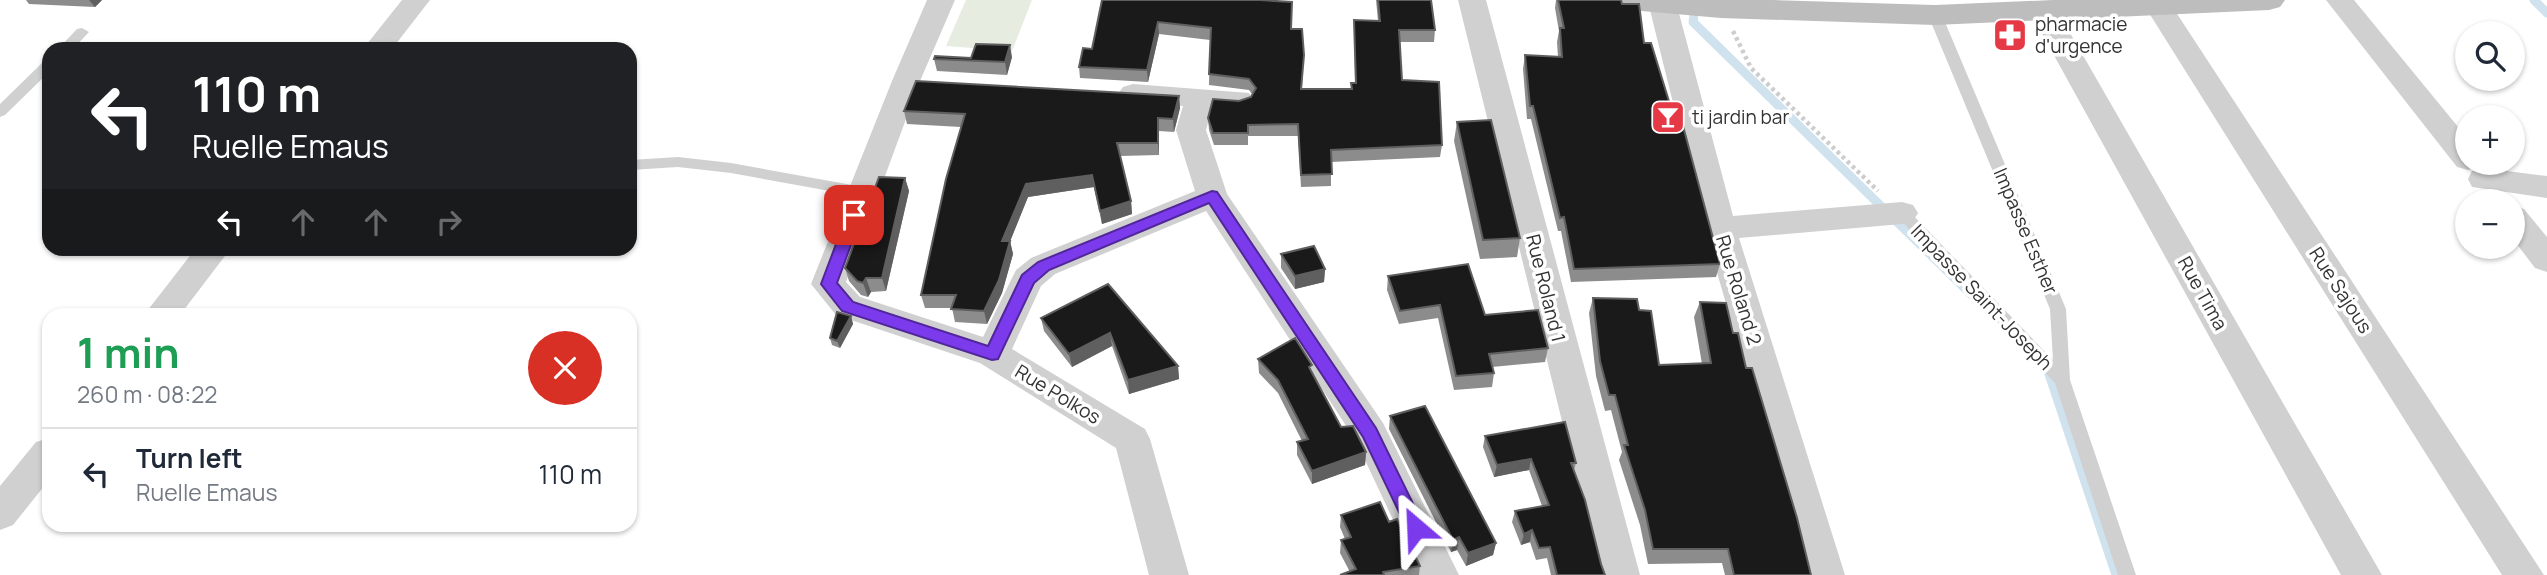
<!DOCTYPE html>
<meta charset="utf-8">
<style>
body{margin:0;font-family:Manrope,sans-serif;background:#f6f6f7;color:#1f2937;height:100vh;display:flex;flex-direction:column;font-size:26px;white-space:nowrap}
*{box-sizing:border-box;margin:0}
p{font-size:23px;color:#747a83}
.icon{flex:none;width:38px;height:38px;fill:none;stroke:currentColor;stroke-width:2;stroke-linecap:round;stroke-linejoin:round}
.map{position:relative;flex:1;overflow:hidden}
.details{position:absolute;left:42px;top:308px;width:595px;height:224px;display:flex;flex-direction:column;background:#fff;border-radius:21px;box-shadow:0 2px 5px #0004}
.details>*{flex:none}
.banner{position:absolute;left:42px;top:42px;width:595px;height:214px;border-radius:21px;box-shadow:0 2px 5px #0004;background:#202124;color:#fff;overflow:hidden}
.fabs{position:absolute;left:2455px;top:21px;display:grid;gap:14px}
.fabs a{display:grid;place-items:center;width:70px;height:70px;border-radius:50%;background:#fff;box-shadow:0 2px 5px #0004;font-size:35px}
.pin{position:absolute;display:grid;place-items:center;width:60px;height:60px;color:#fff;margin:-30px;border-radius:14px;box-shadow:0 4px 10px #0006}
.me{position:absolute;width:77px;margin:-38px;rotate:334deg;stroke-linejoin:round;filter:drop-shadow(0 0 5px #0008)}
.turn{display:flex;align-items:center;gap:24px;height:147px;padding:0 35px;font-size:32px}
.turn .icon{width:91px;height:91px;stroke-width:2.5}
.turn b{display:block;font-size:49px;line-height:60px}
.lanes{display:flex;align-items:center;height:66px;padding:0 35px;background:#0003;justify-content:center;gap:35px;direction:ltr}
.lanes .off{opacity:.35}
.round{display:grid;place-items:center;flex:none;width:74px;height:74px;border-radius:37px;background:#f6f6f7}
.headline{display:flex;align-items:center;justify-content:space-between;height:119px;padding:0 35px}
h1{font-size:42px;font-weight:700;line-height:52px;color:#1e9e55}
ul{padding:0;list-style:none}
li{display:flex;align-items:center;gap:21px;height:91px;padding:0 35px;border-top:2px solid #e0e1e3}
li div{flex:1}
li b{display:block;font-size:26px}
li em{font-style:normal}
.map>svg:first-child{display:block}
.green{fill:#e6ecdf}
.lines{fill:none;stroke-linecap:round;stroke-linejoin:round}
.stream{stroke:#cfe2ee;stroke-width:9}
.path{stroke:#cdcdcd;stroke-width:4.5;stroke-dasharray:3.5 3.5;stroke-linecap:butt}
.lane{fill:#d0d0d0;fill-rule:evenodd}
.street{fill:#d0d0d0;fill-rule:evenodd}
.secondary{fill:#bdbdbd;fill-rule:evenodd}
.wall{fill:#8c8c8c}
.shaded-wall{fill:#5f5f5f}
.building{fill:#1a1a1a;stroke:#5f5f5f;stroke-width:2}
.route{fill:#7c3aed;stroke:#51269a;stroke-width:2}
.labels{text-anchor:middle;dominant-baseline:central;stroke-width:7;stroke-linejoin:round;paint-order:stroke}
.poi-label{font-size:19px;fill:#333;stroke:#fff;text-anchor:start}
.street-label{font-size:19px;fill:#333;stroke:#fff}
</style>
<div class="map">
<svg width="2547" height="575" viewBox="0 0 2547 575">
<rect width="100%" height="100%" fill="#fff"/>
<path class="green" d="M 966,0 L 1032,0 L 1012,51 L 946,46 Z"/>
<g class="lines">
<path class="stream" d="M 1696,0 L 1693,22 L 1986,309
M 2534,0 L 2547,13
M 2048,371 L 2116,575"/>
<path class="path" d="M 1733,31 L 1751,68 L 1878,191"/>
<path class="lane" d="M 1935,11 L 1942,15 L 2066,309 L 2070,380 L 2136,575 L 2118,575 L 2055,383 L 1894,213 L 1897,209 L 1907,209 L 2053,360 L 2050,309 L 1928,15 Z
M 82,28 L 89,32 L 73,49 L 58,49 L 77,29 Z
M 49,60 L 49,72 L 5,115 L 0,117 L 0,104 L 44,61 Z
M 678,157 L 731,163 L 863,187 L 870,192 L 863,197 L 731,173 L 678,167 L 630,170 L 630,160 Z"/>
<path class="street" d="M 402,0 L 430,0 L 392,49 L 363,49 Z
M 927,0 L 955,0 L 920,81 L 846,282 L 860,297 L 983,337 L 1016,270 L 1031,258 L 1195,191 L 1176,130 L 1183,106 L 1123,101 L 1118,94 L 1123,87 L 1133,84 L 1249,93 L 1254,100 L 1249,107 L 1239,110 L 1212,108 L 1206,130 L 1227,194 L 1383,423 L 1459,575 L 1419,575 L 1356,441 L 1206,211 L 1055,274 L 1041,286 L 1012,349 L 1145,429 L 1150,439 L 1189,575 L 1149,575 L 1116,448 L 980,363 L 836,315 L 811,284 L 892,81 Z
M 1458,0 L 1486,0 L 1640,575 L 1600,575 Z
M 1645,0 L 1676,2 L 1733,216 L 1902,202 L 1913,205 L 1918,213 L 1913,221 L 1902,224 L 1739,238 L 1845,575 L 1805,575 L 1704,228 L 1649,6 Z
M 2148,0 L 2168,0 L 2544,575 L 2502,575 L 2144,5 Z
M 2326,0 L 2354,0 L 2468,139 L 2468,163 L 2482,163 L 2479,167 L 2468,170 L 2457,167 Z
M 2044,4 L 2054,6 L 2058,12 L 2382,575 L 2341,575 L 2030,12 L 2034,6 Z
M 2483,168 L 2547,176 L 2547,198 L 2472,187 L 2468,179 L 2472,171 Z
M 2513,206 L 2524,209 L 2547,237 L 2547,272 L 2535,268 L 2513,239 Z
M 196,248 L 231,248 L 180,315 L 144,315 Z
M 49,438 L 49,480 L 13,525 L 0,530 L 0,486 L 36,442 Z"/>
<path class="secondary" d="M 1614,0 L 1773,0 L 1935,5 L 2053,0 L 2285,0 L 2280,7 L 2269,10 L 1935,25 L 1721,18 L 1630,10 L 1619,7 Z"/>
</g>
<path class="wall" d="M 26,0 L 102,0 L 95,7 L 29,4 Z
M 1102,0 L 1291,29 L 1304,55 L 1302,89 L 1351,89 L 1351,83 L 1355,83 L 1354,20 L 1378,21 L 1376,0 L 1431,0 L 1435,30 L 1434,42 L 1400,42 L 1402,80 L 1442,145 L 1440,157 L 1331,162 L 1331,186 L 1301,187 L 1298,136 L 1248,136 L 1248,145 L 1214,145 L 1209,130 L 1208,118 L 1239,101 L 1251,97 L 1252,94 L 1249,90 L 1209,85 L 1210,40 L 1159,34 L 1148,82 L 1080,78 L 1079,67 L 1092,49 Z
M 1556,0 L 1621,0 L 1644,43 L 1720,264 L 1716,277 L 1571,282 L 1561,231 L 1558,231 L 1531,119 L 1527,119 L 1523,69 L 1525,55 L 1558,57 L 1557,42 L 1559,31 L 1555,8 Z
M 1012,57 L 1007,75 L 937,71 L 934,59 Z
M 1179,96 L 1180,108 L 1174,132 L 1159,131 L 1159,155 L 1120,156 L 1131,201 L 1132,214 L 1102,224 L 1094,187 L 1028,197 L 1010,241 L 1013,254 L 1002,293 L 987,324 L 955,322 L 952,308 L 925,308 L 921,295 L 961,127 L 907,124 L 904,111 Z
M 1457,122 L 1520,238 L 1517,257 L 1480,259 L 1454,141 Z
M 905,178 L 909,191 L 886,291 L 871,292 L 868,297 L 861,295 L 849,281 L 845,268 Z
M 1281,254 L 1325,269 L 1324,282 L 1295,289 L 1281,268 Z
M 1388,276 L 1485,315 L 1548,348 L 1545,362 L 1492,367 L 1494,373 L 1492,387 L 1454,390 L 1438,318 L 1399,324 L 1387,290 Z
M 1108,284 L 1178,366 L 1179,379 L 1129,394 L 1112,346 L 1072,367 L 1044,331 L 1041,318 Z
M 1593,298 L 1639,310 L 1659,365 L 1702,364 L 1694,317 L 1700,302 L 1733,333 L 1746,368 L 1811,575 L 1725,575 L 1722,563 L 1648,564 L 1640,525 L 1619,460 L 1622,452 L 1611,410 L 1605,411 L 1596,376 L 1589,313 Z
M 851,316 L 853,324 L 840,348 L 832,345 L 830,338 Z
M 1258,359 L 1312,373 L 1341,427 L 1366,452 L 1365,465 L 1312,484 L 1297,455 L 1297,442 L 1302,441 L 1278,393 L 1259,373 Z
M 1390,416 L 1496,543 L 1493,555 L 1466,566 L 1457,550 L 1451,552 L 1389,429 Z
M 1485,436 L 1576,463 L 1574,470 L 1605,575 L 1551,575 L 1547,558 L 1536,560 L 1530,542 L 1521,545 L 1512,522 L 1515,511 L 1542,506 L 1529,470 L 1494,477 L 1483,447 Z
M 1341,515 L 1389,522 L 1420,566 L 1419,575 L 1340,575 L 1350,572 L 1340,553 L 1341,540 L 1345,539 L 1340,527 Z"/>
<path class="shaded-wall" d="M 89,0 L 102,0 L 95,7 Z
M 1158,22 L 1159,34 L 1148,82 L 1147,70 Z
M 1010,45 L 1012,57 L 1007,75 L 1005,62 Z
M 1179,96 L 1180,108 L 1174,132 L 1173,119 Z
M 1158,118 L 1159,131 L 1159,155 L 1158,143 Z
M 1092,175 L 1094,187 L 1028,197 L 1005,254 L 1002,241 L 1026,184 Z
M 905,178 L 909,191 L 886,291 L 882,278 Z
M 1131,201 L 1132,214 L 1102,224 L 1100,211 Z
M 1010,241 L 1013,254 L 1002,293 L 987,324 L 984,311 Z
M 1325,269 L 1324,282 L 1295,289 L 1295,276 Z
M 866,278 L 871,292 L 868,297 L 863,283 Z
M 851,316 L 853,324 L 840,348 L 837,341 Z
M 1110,333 L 1112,346 L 1072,367 L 1069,354 Z
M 1178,366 L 1179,379 L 1129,394 L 1128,380 Z
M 1366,452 L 1365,465 L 1312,484 L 1312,471 Z
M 1531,459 L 1529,470 L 1494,477 L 1497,465 Z
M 1532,530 L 1530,542 L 1521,545 L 1524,534 Z
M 1459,537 L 1457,550 L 1451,552 L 1453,540 Z
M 1496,543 L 1493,555 L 1466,566 L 1468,553 Z"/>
<path class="building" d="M 1102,0 L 1260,0 L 1292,2 L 1291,29 L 1302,29 L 1304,55 L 1301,89 L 1352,89 L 1351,83 L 1356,83 L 1354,20 L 1380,21 L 1378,0 L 1431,0 L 1435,30 L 1399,30 L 1402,80 L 1439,82 L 1442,145 L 1331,150 L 1332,174 L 1301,175 L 1298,124 L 1248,125 L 1248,133 L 1213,133 L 1208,118 L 1213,99 L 1239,101 L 1251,97 L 1256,88 L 1249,79 L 1209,74 L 1211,28 L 1158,22 L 1147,70 L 1079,67 L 1083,48 L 1092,49 Z
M 1558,0 L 1621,0 L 1622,4 L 1639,4 L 1644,43 L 1651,43 L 1672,111 L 1679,111 L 1720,264 L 1574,269 L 1564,217 L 1560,218 L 1533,106 L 1530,106 L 1525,55 L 1562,57 L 1560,28 L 1564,28 Z
M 976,44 L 1010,45 L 1005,62 L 934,59 L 935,56 L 971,58 Z
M 916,81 L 1179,96 L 1173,119 L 1158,118 L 1158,143 L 1117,143 L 1131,201 L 1100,211 L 1092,175 L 1026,184 L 1002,241 L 1010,241 L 999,280 L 984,311 L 951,309 L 956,295 L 921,295 L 946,179 L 965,114 L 904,111 Z
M 1491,120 L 1520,238 L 1483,240 L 1457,122 Z
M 879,177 L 905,178 L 882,278 L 866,278 L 863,283 L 857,281 L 845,268 Z
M 1314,246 L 1325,269 L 1295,276 L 1281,254 Z
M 1468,264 L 1485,315 L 1538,310 L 1548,348 L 1489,354 L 1494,373 L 1456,376 L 1440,305 L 1400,311 L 1388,276 Z
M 1108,284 L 1178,366 L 1128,380 L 1110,333 L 1069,354 L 1041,318 Z
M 1593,298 L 1637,299 L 1639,310 L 1651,311 L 1659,365 L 1711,363 L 1700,302 L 1726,303 L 1733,333 L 1738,333 L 1746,368 L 1752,368 L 1797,518 L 1811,575 L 1734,575 L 1728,549 L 1653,549 L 1645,510 L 1624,445 L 1628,445 L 1615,395 L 1609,395 L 1600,361 Z
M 837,312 L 851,316 L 837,341 L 830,338 Z
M 1295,338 L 1312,365 L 1309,367 L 1341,427 L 1353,426 L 1366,452 L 1312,471 L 1297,442 L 1308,439 L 1278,380 L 1258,359 Z
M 1425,406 L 1496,543 L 1468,553 L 1459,537 L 1453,540 L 1390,416 Z
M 1565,422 L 1576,463 L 1571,463 L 1585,500 L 1601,564 L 1605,575 L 1557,575 L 1550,547 L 1539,548 L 1532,530 L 1524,534 L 1515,511 L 1549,505 L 1531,459 L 1497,465 L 1485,436 Z
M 1380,502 L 1389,522 L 1397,519 L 1420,566 L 1383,572 L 1384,575 L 1340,575 L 1356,569 L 1341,540 L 1351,537 L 1341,515 Z"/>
<path class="route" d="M 1212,191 L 1217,192 L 1376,428 L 1425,528 L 1422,533 L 1416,535 L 1409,533 L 1363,437 L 1209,203 L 1049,270 L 1034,283 L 998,359 L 992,360 L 842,311 L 821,284 L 847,215 L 849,211 L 860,211 L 862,215 L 837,283 L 853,302 L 988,346 L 1022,275 L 1038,262 Z"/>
<defs>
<g id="pharmacy-square" transform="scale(1.75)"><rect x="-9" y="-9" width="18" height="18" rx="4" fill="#e63946" stroke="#fff"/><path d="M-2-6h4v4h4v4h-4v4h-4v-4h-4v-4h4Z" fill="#fff"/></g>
<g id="bar-square" transform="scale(1.75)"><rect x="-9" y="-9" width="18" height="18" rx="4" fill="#e63946" stroke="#fff"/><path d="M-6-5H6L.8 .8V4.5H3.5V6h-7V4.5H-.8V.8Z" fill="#fff"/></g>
</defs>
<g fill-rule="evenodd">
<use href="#pharmacy-square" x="2010" y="35"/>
<use href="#bar-square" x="1668" y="117"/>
</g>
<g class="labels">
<g class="poi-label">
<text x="2035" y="24">pharmacie<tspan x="2035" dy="22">d'urgence</tspan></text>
<text x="1692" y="117">ti jardin bar</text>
</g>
<g class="street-label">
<text transform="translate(2026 231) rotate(67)">Impasse Esther</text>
<text transform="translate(1546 288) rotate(76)">Rue Roland 1</text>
<text transform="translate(1739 290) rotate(73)">Rue Roland 2</text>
<text transform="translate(2341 290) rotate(57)">Rue Sajous</text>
<text transform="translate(2203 293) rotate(61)">Rue Tima</text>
<text transform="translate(1982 297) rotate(46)">Impasse Saint-Joseph</text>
<text transform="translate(1058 394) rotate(31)">Rue Polkos</text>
</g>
</g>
</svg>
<div class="fabs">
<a><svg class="icon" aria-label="search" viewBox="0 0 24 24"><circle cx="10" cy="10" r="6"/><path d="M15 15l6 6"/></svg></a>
<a>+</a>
<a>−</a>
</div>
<div class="pin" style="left:854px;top:215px;background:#d93025"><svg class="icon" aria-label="arrive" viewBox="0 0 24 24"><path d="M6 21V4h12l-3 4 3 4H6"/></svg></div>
<svg class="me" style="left:1416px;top:528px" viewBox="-20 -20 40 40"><path d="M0-17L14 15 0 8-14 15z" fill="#7c3aed" stroke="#fff" stroke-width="4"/></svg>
<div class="banner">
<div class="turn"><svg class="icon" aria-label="left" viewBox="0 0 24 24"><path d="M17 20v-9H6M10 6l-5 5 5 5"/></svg><div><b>110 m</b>Ruelle Emaus</div></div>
<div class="lanes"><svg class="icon" aria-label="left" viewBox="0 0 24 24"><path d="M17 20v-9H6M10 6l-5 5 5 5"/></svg><svg class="icon off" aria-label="ahead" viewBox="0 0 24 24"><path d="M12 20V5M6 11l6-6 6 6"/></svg><svg class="icon off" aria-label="ahead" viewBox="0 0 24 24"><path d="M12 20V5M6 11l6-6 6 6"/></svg><svg class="icon off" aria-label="right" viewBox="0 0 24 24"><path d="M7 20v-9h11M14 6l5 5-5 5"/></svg></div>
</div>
<section class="details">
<div class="headline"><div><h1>1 min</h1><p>260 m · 08:22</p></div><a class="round" style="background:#d93025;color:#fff"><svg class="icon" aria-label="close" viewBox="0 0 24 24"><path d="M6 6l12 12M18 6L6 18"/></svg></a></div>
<ul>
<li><svg class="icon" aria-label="left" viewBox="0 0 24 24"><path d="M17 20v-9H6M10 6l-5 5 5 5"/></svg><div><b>Turn left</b><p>Ruelle Emaus</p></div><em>110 m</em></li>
</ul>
</section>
</div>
